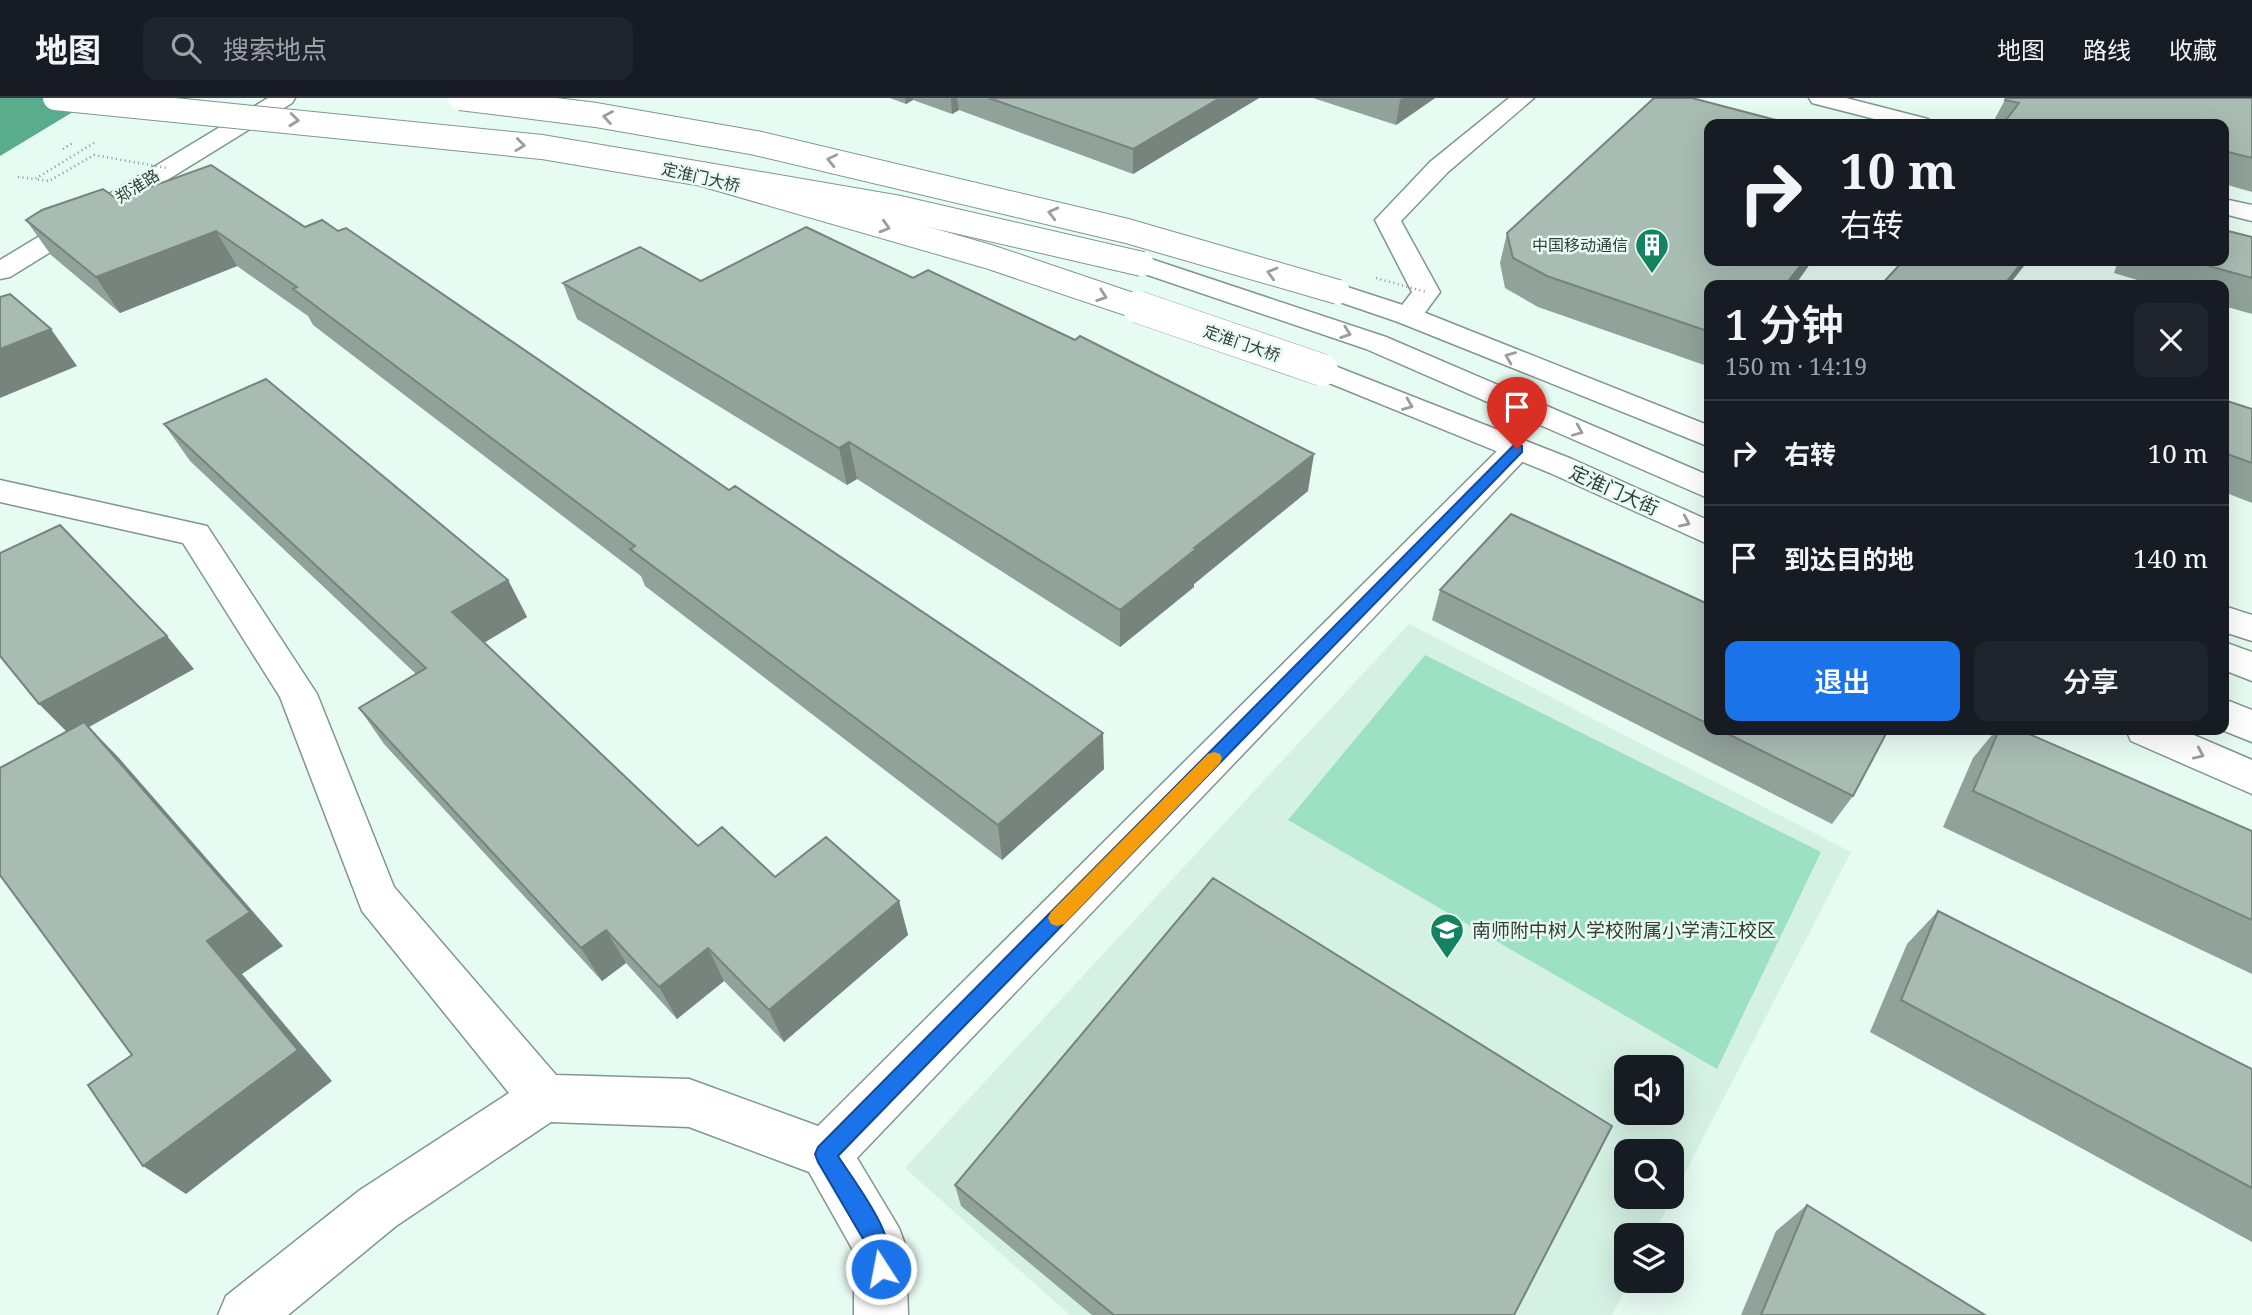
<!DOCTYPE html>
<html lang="zh">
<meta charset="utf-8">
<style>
body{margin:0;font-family:"Noto Serif","Noto Sans SC",serif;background:#20242c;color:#f1f3f6;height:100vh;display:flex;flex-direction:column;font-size:26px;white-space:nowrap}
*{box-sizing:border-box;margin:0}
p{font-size:23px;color:#9ea1a6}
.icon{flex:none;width:38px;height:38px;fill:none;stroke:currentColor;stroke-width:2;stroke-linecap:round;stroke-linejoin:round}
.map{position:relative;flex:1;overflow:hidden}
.side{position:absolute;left:1704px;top:182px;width:525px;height:455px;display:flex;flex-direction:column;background:#171b24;border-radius:14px;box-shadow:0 7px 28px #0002}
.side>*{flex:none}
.top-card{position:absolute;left:1704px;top:21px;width:525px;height:147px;border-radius:14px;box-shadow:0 7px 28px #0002;background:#171b24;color:#f1f3f6;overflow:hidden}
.controls{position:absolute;left:1614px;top:957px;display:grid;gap:14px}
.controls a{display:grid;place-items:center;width:70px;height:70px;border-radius:14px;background:#171b24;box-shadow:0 7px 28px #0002;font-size:35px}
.pin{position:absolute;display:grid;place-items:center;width:60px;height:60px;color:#fff;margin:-72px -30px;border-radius:50% 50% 50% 0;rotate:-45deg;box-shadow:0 0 7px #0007}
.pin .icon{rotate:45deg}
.me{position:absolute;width:77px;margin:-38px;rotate:349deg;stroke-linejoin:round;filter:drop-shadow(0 0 5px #0008)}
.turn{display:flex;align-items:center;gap:24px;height:147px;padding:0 21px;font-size:32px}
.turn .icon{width:91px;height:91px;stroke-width:2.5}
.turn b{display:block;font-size:49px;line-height:60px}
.round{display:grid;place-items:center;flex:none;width:74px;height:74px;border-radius:14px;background:#20242c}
.overview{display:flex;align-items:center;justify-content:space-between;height:119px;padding:0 21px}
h1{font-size:42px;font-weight:600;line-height:52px}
.action{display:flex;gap:14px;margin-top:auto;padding:14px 21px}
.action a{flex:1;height:80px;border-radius:14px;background:#1a73e8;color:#fff;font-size:28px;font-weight:600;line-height:80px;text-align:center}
.action a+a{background:#20242c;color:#f1f3f6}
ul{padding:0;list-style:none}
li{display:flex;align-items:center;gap:21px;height:105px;padding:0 21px;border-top:2px solid #363941}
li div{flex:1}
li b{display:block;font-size:26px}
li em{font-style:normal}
header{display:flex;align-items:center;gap:42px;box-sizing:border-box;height:98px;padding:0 35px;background:#171b24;border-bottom:2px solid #363941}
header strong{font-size:33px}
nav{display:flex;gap:38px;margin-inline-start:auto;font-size:24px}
.search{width:490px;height:63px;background:#20242c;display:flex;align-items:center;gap:18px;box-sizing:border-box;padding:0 24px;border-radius:14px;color:#9ea1a6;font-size:26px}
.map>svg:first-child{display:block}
.built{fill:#d4f1e3;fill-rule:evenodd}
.green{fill:#9de1c4}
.water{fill:#59ad8c}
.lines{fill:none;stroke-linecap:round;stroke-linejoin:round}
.minor-casing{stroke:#82968d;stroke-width:3}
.tertiary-casing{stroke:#82968d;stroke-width:3}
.primary-casing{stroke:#82968d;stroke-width:3}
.trunk-casing{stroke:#82968d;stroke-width:3}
.path{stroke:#88968f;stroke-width:2.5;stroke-dasharray:1 3.5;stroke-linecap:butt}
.minor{fill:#fff;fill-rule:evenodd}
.tertiary{fill:#fff;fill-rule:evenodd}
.primary{fill:#fff;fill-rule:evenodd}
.trunk{fill:#fff;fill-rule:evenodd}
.primary-bridge-far1-casing{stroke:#82968d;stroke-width:26;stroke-linecap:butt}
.primary-bridge-casing{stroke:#82968d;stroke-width:33;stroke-linecap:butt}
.trunk-bridge-casing{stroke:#82968d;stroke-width:26;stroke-linecap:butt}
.path-bridge{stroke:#88968f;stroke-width:2.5;stroke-dasharray:1 3.5;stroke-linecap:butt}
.primary-bridge-far1{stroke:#fff;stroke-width:24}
.primary-bridge{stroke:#fff;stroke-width:32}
.trunk-bridge{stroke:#fff;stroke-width:24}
.wall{fill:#90a299}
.shaded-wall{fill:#76847d}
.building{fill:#a8bcb2;stroke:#76847d;stroke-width:2}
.oneway{stroke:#9a9e9c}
.route{fill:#1a73e8;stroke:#114b97;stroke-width:2}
.slow{fill:#f59e0b}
.labels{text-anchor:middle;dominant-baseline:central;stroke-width:5;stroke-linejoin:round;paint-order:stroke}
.far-street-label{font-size:16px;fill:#353d39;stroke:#e6fbf1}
.far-poi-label{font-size:16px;fill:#353d39;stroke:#e6fbf1;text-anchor:end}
.street-label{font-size:19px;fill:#353d39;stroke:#e6fbf1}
.poi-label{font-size:19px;fill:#353d39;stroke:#e6fbf1;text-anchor:start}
</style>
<header>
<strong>地图</strong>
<div class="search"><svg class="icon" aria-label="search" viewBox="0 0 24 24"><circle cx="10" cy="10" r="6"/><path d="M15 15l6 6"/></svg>搜索地点</div>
<nav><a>地图</a><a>路线</a><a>收藏</a></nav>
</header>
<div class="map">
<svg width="2252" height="1217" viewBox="0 0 2252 1217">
<rect width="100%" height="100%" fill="#e6fbf1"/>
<path class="built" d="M 1409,526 L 1851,754 L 1653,1137 L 1626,1138 L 1626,1183 L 1630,1183 L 1612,1217 L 1070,1217 L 905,1070 ZM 1626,970 L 1671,970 L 1671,1015 L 1626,1015 ZM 1626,1054 L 1671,1054 L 1671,1099 L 1626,1099 Z"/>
<path class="green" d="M 1425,557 L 1821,754 L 1717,971 L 1288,722 Z"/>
<path class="water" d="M 0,0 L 96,0 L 0,58 Z"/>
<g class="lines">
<g class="minor-casing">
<path id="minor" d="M 1517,341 L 1528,344 L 1533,351 L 1528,358 L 857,1060 L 899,1130 L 906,1149 L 908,1217 L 854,1217 L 854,1154 L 809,1074 L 689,1029 L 551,1024 L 396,1128 L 288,1217 L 218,1217 L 226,1198 L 360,1092 L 509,995 L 362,813 L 280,599 L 183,445 L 0,404 L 0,382 L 207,428 L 317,596 L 394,789 L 556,977 L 689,981 L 818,1028 L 1506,344 Z"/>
</g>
<g class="tertiary-casing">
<path id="tertiary" d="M 268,0 L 295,0 L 292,5 L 10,179 L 0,181 L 0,162 Z
M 1509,0 L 1534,0 L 1448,74 L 1401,123 L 1440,194 L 1418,224 L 1408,226 L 1398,224 L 1394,218 L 1412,194 L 1375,122 L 1430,64 Z
M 1809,0 L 1846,0 L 1928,21 L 1931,26 L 1894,26 L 1812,5 Z
M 2224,101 L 2252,107 L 2252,123 L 2224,116 Z"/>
</g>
<g class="primary-casing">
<path id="primary" d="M 1338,186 L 1418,212 L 1710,328 L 1710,349 L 1398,224 L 1328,200 L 1324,194 L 1328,188 Z
M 1322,263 L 1572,361 L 1710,423 L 1710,447 L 1550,375 L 1312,278 L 1307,272 L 1312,266 Z
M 2224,508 L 2252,517 L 2252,543 L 2224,534 Z
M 2126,632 L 2182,632 L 2252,662 L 2252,696 L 2131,643 Z"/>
</g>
<g class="trunk-casing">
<path id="trunk" d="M 1142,158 L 1386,239 L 1710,378 L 1710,401 L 1366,251 L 1133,172 L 1129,166 L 1133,160 Z
M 2224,544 L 2252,554 L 2252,583 L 2224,572 Z
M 2224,601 L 2252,612 L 2252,644 L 2222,632 L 2224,632 Z"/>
</g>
<path class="path" d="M 63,51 L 74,44
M 18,79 L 35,81"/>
<use href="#minor" class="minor"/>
<use href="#tertiary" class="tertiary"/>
<use href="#primary" class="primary"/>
<use href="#trunk" class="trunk"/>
<g class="primary-bridge-far1-casing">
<path id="primary-bridge-far1" d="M 55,0 L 542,49 L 702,76 L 990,159 L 1144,211
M 460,0 L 596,17 L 756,45 L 1127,133 L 1338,194"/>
</g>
<g class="primary-bridge-casing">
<path id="primary-bridge" d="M 1138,209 L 1322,272"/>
</g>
<g class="trunk-bridge-casing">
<path id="trunk-bridge" d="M 702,76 L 895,109 L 1142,166"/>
</g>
<path class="path-bridge" d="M 0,24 L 24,25
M 94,45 L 35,81 L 49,83 L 94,57 L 167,70
M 1376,180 L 1426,194"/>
<use href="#primary-bridge-far1" class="primary-bridge-far1"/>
<use href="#primary-bridge" class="primary-bridge"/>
<use href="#trunk-bridge" class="trunk-bridge"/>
</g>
<path class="wall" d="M 890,0 L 1259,0 L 1133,76 L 959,12 L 952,16 L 913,2 L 906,6 Z
M 1313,0 L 1435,0 L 1396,27 Z
M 2006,0 L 2252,0 L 2252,94 L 2224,86 L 2224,26 L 1992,26 Z
M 211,67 L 1104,671 L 1002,762 L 645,488 L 641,478 L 313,227 L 308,218 L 237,168 L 120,215 L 51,157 L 26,122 L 117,101 Z
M 1507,135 L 1810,166 L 1795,187 L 1710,187 L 1710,269 L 1538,209 L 1505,190 L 1500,165 Z
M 2252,139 L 2252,216 L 2224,208 L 2224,187 L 2154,187 L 2114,175 L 2118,163 L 2224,163 Z
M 701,183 L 1308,393 L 1194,486 L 1194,489 L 1120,549 L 857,381 L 847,387 L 577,221 L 563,185 Z
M 2224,302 L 2252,311 L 2252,405 L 2224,394 Z
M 164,326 L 508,482 L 527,519 L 484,545 L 698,748 L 775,779 L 899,803 L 908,837 L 784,944 L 724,883 L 677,921 L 626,865 L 602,883 L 384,646 L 359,610 L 416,576 L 190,363 Z
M 1440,492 L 1710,507 L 1710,632 L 1888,632 L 1853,698 L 1832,726 L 1432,522 Z
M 1996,632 L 2020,632 L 2252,733 L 2252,876 L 1943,729 L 1973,660 Z
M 1938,813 L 2252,971 L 2252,1144 L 1870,934 L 1907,846 Z
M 955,1087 L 1514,1217 L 1092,1217 L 961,1108 Z
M 1807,1107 L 1985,1217 L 1741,1217 L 1776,1133 Z"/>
<path class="shaded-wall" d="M 905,0 L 913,0 L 913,2 L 906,6 Z
M 951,0 L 957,0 L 959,12 L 952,16 Z
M 1220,0 L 1259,0 L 1133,76 L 1133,51 Z
M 1403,0 L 1435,0 L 1396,27 L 1400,2 Z
M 216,133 L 237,168 L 120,215 L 96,179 Z
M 1804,163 L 1812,163 L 1795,187 L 1785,187 Z
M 2023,163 L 2028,163 L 2009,187 L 2004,187 Z
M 51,231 L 77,268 L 0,300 L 0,251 Z
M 849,344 L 857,381 L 847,387 L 839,350 Z
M 1314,356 L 1308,393 L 1194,486 L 1194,489 L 1120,549 L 1120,512 L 1194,450 Z
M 508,482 L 527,519 L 473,551 L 452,514 Z
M 167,538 L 194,571 L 89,629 L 119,660 L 283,848 L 242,876 L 332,983 L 186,1096 L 143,1068 L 207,843 L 71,638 L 39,606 Z
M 1103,635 L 1104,671 L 1002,762 L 998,727 Z
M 899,803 L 908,837 L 784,944 L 769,912 Z
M 606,832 L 626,865 L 602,883 L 581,850 Z
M 708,850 L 724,883 L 677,921 L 659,889 Z"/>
<path class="building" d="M 989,0 L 1220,0 L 1133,51 Z
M 1654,0 L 1692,0 L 1791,26 L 1710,26 L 1710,163 L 1804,163 L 1785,187 L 1710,187 L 1710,234 L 1547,178 L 1513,160 L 1507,135 Z
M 2006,0 L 2252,0 L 2252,60 L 2224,53 L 2224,26 L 2120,26 L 2114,25 L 2114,26 L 2003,26 L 2019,5 L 2005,2 Z
M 211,67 L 305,129 L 322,122 L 338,133 L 346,130 L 729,392 L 735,388 L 1103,635 L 998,727 L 630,451 L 635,448 L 293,191 L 297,189 L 216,133 L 96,179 L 26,122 L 42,112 L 103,91 L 117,101 Z
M 806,129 L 913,180 L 928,172 L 1075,242 L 1080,238 L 1314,356 L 1194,450 L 1196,451 L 1120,512 L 849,344 L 839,350 L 563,185 L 640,149 L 701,183 Z
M 2224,132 L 2252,139 L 2252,180 L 2191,163 L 2224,163 Z
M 1903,163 L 2023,163 L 2004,187 L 1881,187 Z
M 10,196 L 51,231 L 0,251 L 0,199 Z
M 266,281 L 508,482 L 452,514 L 698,748 L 722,729 L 775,779 L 826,739 L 899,803 L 769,912 L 708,850 L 659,889 L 606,832 L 581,850 L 359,610 L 426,570 L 164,326 Z
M 2224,302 L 2252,311 L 2252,365 L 2224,355 Z
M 1511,416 L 1710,507 L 1710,627 L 1440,492 Z
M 60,427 L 167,538 L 39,606 L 0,558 L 0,455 Z
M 84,624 L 250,814 L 207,843 L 298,952 L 143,1068 L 88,987 L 132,957 L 0,777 L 0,670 Z
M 1720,632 L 1888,632 L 1853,698 Z
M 1999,632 L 2020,632 L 2252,733 L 2252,822 L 1973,693 Z
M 1213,780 L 1612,1028 L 1514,1217 L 1114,1217 L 955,1087 Z
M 1938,813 L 2252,971 L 2252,1090 L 1901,902 Z
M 1807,1107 L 1985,1217 L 1761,1217 Z"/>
<defs><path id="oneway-chevron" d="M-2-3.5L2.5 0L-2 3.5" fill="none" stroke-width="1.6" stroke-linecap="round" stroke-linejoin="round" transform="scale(1.75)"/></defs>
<g class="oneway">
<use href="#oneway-chevron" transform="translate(608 19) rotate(-170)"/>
<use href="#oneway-chevron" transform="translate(294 22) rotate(6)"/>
<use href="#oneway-chevron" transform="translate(520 47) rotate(7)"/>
<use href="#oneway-chevron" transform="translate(832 62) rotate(-167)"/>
<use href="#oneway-chevron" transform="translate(1053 115) rotate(-166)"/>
<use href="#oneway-chevron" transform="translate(885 129) rotate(16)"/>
<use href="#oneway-chevron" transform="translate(1272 175) rotate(-164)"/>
<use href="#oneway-chevron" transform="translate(1102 198) rotate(19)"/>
<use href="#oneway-chevron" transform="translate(1346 235) rotate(19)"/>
<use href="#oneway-chevron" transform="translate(1510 259) rotate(-158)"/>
<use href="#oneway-chevron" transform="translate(1408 307) rotate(22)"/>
<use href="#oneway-chevron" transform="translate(1578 333) rotate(23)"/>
<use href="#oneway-chevron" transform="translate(1685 424) rotate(24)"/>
<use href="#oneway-chevron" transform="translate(2199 656) rotate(24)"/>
</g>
<path class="route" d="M 1517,347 L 1522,348 L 1522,354 L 838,1058 C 857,1088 903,1144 888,1179 L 881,1183 L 873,1179 L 870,1171 L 869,1151 L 818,1064 L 815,1056 L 818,1049 L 1513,348 Z"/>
<path class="slow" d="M 1214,654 L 1220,656 L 1222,660 L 1220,665 L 1064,826 L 1057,828 L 1051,826 L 1048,820 L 1051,814 L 1208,656 Z"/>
<defs>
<g id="building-pin" transform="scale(1.75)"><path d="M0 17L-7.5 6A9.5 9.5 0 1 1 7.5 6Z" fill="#138361" stroke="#e6fbf1"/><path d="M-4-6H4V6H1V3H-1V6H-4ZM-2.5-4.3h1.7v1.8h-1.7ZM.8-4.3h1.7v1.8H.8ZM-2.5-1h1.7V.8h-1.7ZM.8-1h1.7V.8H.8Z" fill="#fff"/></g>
<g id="school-pin" transform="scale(1.75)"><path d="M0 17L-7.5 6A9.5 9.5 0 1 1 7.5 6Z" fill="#138361" stroke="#e6fbf1"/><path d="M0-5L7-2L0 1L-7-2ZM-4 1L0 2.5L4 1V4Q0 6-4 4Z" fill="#fff"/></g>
</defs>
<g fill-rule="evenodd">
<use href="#building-pin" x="1652" y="147"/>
<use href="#school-pin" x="1447" y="832"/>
</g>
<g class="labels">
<g class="far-street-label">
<text transform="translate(701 79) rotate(13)">定淮门大桥</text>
<text transform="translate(137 88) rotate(-32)">郑淮路</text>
<text transform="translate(1242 245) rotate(19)">定淮门大桥</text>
</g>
<g class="far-poi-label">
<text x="1628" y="147">中国移动通信</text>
</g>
<g class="street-label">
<text transform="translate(1614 392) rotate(24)">定淮门大街</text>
</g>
<g class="poi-label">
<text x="1472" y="832">南师附中树人学校附属小学清江校区</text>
</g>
</g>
</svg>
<div class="controls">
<a><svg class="icon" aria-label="sound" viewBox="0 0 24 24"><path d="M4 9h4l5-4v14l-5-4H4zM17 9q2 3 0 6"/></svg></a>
<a><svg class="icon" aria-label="search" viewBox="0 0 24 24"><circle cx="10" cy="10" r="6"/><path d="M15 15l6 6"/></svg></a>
<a><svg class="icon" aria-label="layers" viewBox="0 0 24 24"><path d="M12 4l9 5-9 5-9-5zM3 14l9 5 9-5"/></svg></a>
</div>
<div class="pin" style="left:1517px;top:351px;background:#d93025"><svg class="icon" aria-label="arrive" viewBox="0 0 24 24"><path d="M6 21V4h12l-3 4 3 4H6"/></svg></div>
<svg class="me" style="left:881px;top:1171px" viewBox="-20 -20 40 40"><circle r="17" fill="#1a73e8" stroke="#fff" stroke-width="3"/><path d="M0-11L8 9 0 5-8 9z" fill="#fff"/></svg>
<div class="top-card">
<div class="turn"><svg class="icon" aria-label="right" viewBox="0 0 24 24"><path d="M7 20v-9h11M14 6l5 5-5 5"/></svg><div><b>10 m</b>右转</div></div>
</div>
<section class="side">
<div class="overview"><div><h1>1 分钟</h1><p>150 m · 14:19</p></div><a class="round"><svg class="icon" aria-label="close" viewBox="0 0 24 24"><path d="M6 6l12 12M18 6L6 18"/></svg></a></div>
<ul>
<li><svg class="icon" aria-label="right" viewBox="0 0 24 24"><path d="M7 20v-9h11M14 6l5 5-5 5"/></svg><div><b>右转</b></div><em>10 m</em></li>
<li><svg class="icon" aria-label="arrive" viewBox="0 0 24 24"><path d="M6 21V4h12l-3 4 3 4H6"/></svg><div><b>到达目的地</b></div><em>140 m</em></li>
</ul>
<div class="action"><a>退出</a><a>分享</a></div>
</section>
</div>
